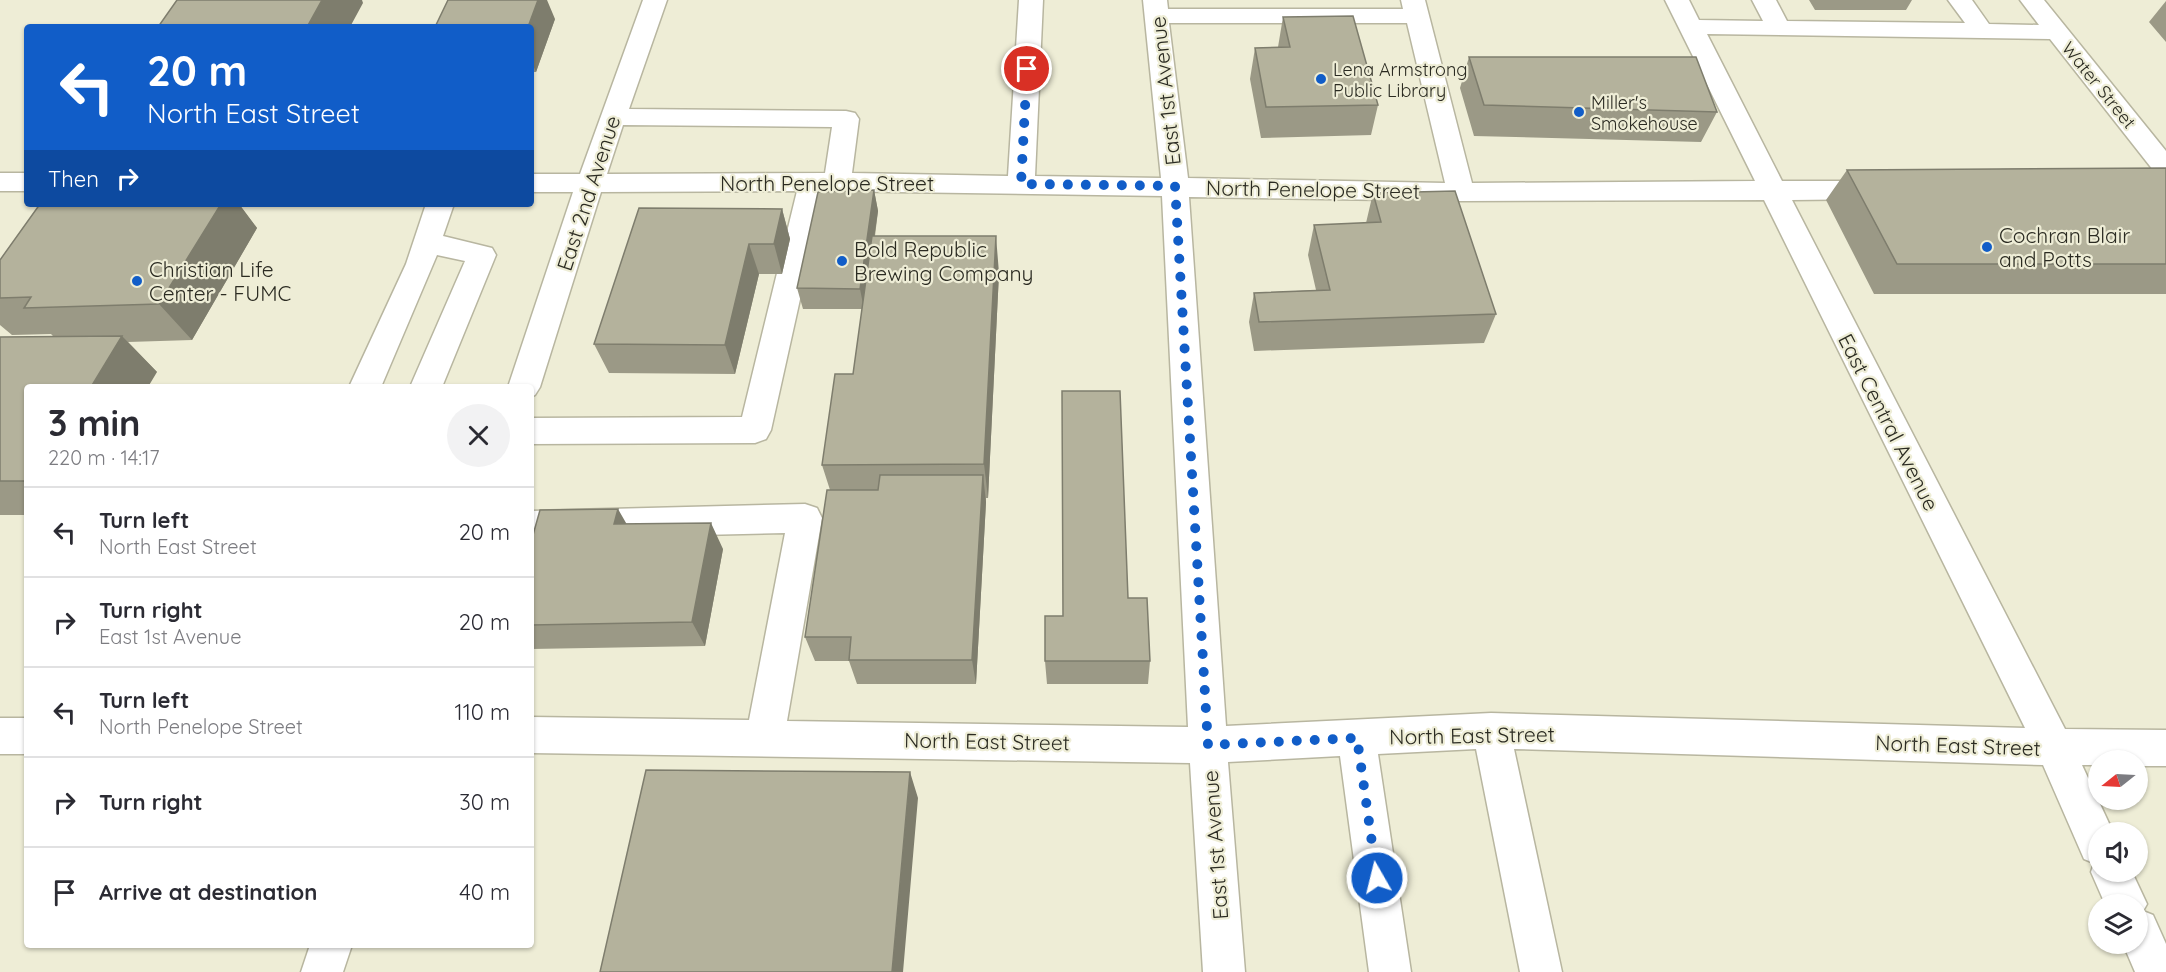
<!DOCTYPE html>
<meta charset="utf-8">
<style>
body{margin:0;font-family:Quicksand,sans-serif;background:#f2f2f3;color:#2b2b33;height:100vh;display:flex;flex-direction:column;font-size:22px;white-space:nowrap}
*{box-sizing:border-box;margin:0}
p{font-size:20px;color:#7c7c81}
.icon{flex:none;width:33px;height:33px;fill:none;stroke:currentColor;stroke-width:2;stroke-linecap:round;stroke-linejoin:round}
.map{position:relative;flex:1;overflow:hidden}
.side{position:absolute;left:24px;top:384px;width:510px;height:564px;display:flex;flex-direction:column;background:#fff;border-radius:6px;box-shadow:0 2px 4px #0004}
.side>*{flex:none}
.hud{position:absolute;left:24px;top:24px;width:510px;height:183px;border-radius:6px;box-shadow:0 2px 4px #0004;background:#115dc8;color:#fff;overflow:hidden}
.needle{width:39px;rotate:252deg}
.buttons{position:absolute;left:2088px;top:750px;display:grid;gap:12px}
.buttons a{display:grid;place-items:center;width:60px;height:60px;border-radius:50%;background:#fff;box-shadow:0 2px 4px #0004;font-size:30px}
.pin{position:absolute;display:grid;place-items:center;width:51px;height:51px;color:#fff;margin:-26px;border:3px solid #fff;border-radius:50%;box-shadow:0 2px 6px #0007}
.me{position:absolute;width:66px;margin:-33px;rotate:352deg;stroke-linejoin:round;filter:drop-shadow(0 0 4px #0008)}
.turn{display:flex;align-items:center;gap:21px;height:126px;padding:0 24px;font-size:27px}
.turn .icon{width:78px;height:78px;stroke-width:2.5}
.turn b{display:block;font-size:42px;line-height:51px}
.then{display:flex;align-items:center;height:57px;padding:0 24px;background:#0003;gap:12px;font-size:22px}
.round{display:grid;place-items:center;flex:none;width:63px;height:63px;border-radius:32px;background:#f2f2f3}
.overview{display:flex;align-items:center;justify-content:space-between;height:102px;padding:0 24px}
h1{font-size:36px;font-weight:800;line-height:45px}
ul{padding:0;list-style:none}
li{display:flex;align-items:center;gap:18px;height:90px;padding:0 24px;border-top:2px solid #e1e1e2}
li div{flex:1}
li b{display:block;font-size:22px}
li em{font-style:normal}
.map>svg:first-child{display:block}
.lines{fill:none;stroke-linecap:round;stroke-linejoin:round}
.minor-casing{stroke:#b8b6a0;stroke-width:3}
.minor{fill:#fff;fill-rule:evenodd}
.wall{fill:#9b9986}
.shaded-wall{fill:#7e7d6d}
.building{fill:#b4b29c;stroke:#7e7d6d;stroke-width:1.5}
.route{stroke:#115dc8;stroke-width:10;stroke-dasharray:0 18}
.poi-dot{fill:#115dc8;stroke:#eeedd6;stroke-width:2}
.labels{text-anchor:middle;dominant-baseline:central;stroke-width:4.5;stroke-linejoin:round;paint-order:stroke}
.far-poi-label{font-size:18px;fill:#2b2b22;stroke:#eeedd6;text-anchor:start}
.far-street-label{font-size:18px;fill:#2b2b22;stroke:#eeedd6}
.street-label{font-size:21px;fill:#2b2b22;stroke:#eeedd6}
.poi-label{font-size:21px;fill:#2b2b22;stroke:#eeedd6;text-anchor:start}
</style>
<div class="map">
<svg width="2166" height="972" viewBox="0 0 2166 972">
<rect width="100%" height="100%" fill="#eeedd6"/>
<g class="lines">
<g class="minor-casing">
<path id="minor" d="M 643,0 L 667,0 L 629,109 L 846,111 L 855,113 L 859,119 L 852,173 L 1008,176 L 1019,0 L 1043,0 L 1035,176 L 1161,178 L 1143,0 L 1167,0 L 1168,9 L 1403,9 L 1401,0 L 1425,0 L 1472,183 L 1755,181 L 1665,0 L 1689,0 L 1699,20 L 1763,21 L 1752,0 L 1776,0 L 1787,21 L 1965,23 L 1948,0 L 1972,0 L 1989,24 L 2039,25 L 2020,0 L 2044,0 L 2166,151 L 2166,178 L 2157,175 L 2050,39 L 1707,34 L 1782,181 L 1879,181 L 1889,183 L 1893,190 L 1889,197 L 1879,199 L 1792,200 L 2065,729 L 2166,730 L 2166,766 L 2138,766 L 2138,760 L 2098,760 L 2098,765 L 2082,765 L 2113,832 L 2098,832 L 2098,872 L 2132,872 L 2147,904 L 2143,911 L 2153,915 L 2166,944 L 2166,972 L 2135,972 L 2123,944 L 2138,944 L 2138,904 L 2105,904 L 2091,872 L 2094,863 L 2084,859 L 2043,765 L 1514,749 L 1562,972 L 1520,972 L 1476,749 L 1378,754 L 1411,972 L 1369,972 L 1340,756 L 1228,762 L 1245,972 L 1203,972 L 1190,763 L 531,753 L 531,717 L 749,720 L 785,533 L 531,539 L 531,511 L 805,504 L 817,508 L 822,518 L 787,721 L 1188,727 L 1162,196 L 824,191 L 771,430 L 766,439 L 755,443 L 531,444 L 531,418 L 742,417 L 797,191 L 601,192 L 540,387 L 535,395 L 531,397 L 531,387 L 508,387 L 573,192 L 531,192 L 531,174 L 580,174 ZM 1169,23 L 1407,23 L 1445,183 L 1188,178 ZM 623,125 L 832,127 L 825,173 L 607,174 ZM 1189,197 L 1461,201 L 1764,200 L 2025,728 L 1491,713 L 1226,726 Z
M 0,173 L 27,173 L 27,191 L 0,191 Z
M 426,204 L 454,204 L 443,236 L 492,248 L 496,255 L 442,387 L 410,387 L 465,261 L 437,255 L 381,387 L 349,387 L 406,264 Z
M 0,718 L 27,718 L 27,754 L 0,754 Z
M 310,945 L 352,945 L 343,972 L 301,972 Z"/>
</g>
<use href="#minor" class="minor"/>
</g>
<path class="wall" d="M 1809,0 L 1912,0 L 1906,10 L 1815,10 Z
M 2166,1 L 2166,42 L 2149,22 Z
M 1283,17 L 1378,105 L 1371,135 L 1261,138 L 1250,79 L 1255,48 L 1278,47 Z
M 555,19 L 536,72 L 531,72 L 531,27 Z
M 1469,57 L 1717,112 L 1701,142 L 1474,136 L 1460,88 Z
M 2166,168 L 2166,294 L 1874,294 L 1826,200 L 1847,170 Z
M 874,190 L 878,211 L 875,236 L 999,273 L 988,498 L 986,498 L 986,502 L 976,684 L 857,684 L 849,661 L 815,661 L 805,637 L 830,490 L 822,465 L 853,374 L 862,309 L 803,309 L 797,288 Z
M 1373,193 L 1496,314 L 1484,343 L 1254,351 L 1249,322 L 1254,293 L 1316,290 L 1308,255 L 1314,225 L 1366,223 Z
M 40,204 L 239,204 L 257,228 L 192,340 L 128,342 L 157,372 L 27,387 L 27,515 L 0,515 L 0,337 L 54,337 L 51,334 L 12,335 L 0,325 L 0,260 Z
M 782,209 L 790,239 L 782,274 L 759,274 L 735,374 L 609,373 L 594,344 Z
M 626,524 L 723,549 L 705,646 L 531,649 L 531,542 Z
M 1128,598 L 1150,661 L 1148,684 L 1047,684 L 1045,661 L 1063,616 Z"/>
<path class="shaded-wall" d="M 322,0 L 362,0 L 363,3 L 350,27 L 307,27 Z
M 538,0 L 547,0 L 555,19 L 536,72 L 531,60 L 531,27 L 528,27 Z
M 874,190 L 878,211 L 864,309 L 860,289 Z
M 221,204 L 239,204 L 257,228 L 192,340 L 159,304 Z
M 782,209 L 790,239 L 782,274 L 774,244 Z
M 996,236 L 999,273 L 988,498 L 984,464 Z
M 749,244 L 759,274 L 735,374 L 725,345 Z
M 122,336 L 157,372 L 148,387 L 91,387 Z
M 983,475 L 986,502 L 976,684 L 972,660 Z
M 618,509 L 633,535 L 614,524 Z
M 711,523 L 723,549 L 705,646 L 692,622 Z
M 910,772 L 918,798 L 903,972 L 892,972 Z"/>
<path class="building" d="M 177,0 L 322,0 L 307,27 L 158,27 Z
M 448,0 L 538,0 L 528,27 L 435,27 Z
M 1353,16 L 1378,105 L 1266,107 L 1255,48 L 1290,47 L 1283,17 Z
M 1469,57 L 1696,57 L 1717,112 L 1484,105 Z
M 2166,168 L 2166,264 L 1897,264 L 1847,170 Z
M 874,190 L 860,289 L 797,288 L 818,192 Z
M 1455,191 L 1496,314 L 1259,322 L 1254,293 L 1330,290 L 1314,225 L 1381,222 L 1373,193 Z
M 40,204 L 221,204 L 159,304 L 24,308 L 31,297 L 0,298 L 0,260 Z
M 639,208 L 782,209 L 774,244 L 749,244 L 725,345 L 594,344 Z
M 872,236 L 996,236 L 984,464 L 822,465 L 835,374 L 853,374 Z
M 122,336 L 91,387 L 27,387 L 27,481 L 0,481 L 0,337 Z
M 1062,391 L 1120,391 L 1128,598 L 1147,598 L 1150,661 L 1045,661 L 1045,616 L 1063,616 Z
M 880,475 L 983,475 L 972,660 L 849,660 L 851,637 L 805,637 L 827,490 L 878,490 Z
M 618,509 L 614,524 L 711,523 L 692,622 L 531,625 L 531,542 L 540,510 Z
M 646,770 L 910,772 L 892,972 L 600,972 Z"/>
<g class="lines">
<path class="route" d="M 1027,69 L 1021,184 L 1175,186 L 1208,745 L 1357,738 L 1377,878"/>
</g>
<g class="poi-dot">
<circle cx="1321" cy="79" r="6"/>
<circle cx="1579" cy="112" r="6"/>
<circle cx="1987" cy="247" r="6"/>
<circle cx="842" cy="261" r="6"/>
<circle cx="137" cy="281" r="6"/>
</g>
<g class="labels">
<g class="far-poi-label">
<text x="1333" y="69">Lena Armstrong<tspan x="1333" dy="21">Public Library</tspan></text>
<text x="1591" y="102">Miller's<tspan x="1591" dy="21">Smokehouse</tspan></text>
</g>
<g class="far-street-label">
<text transform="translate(2099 85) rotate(51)">Water Street</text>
</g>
<g class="street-label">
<text transform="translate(1165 91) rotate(-96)">East 1st Avenue</text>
<text x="827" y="183">North Penelope Street</text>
<text transform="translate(1313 189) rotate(1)">North Penelope Street</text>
<text transform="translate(588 193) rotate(-72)">East 2nd Avenue</text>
<text transform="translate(1889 422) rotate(63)">East Central Avenue</text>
<text transform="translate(1472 735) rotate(-1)">North East Street</text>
<text transform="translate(987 741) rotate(1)">North East Street</text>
<text transform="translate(1958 745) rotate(2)">North East Street</text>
<text transform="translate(1215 845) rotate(-94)">East 1st Avenue</text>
</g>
<g class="poi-label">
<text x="1999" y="235">Cochran Blair<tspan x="1999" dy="24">and Potts</tspan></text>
<text x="854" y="249">Bold Republic<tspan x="854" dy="24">Brewing Company</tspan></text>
<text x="149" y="269">Christian Life<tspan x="149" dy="24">Center - FUMC</tspan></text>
</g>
</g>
</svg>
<div class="buttons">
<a><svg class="needle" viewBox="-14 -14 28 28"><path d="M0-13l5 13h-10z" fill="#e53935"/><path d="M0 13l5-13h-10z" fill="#7c7c81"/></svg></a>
<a><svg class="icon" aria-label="sound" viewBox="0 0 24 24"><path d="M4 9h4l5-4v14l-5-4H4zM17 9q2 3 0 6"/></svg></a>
<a><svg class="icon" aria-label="layers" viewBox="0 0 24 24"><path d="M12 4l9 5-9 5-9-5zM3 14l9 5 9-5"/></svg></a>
</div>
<div class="pin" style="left:1027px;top:69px;background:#d93025"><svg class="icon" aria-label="arrive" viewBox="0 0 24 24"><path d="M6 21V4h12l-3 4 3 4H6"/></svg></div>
<svg class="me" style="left:1377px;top:878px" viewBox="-20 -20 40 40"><circle r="17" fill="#115dc8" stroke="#fff" stroke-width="3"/><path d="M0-11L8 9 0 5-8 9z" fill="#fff"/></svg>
<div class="hud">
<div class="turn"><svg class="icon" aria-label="left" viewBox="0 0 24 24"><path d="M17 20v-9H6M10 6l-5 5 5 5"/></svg><div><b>20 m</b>North East Street</div></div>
<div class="then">Then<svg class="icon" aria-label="right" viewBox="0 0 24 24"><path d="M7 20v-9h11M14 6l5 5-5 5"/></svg></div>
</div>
<section class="side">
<div class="overview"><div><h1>3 min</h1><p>220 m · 14:17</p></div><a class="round"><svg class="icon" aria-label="close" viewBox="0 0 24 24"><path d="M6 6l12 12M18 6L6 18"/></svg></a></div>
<ul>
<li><svg class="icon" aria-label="left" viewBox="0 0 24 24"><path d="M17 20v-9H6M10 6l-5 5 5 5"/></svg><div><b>Turn left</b><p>North East Street</p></div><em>20 m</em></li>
<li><svg class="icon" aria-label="right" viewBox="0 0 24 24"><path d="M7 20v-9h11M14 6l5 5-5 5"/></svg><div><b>Turn right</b><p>East 1st Avenue</p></div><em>20 m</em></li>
<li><svg class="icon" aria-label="left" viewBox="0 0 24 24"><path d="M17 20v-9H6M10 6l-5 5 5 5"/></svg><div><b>Turn left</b><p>North Penelope Street</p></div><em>110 m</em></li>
<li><svg class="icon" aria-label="right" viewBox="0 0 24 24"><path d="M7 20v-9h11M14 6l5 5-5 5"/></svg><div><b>Turn right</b></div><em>30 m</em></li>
<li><svg class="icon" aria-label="arrive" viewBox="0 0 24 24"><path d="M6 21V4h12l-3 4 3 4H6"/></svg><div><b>Arrive at destination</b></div><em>40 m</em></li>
</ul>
</section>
</div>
